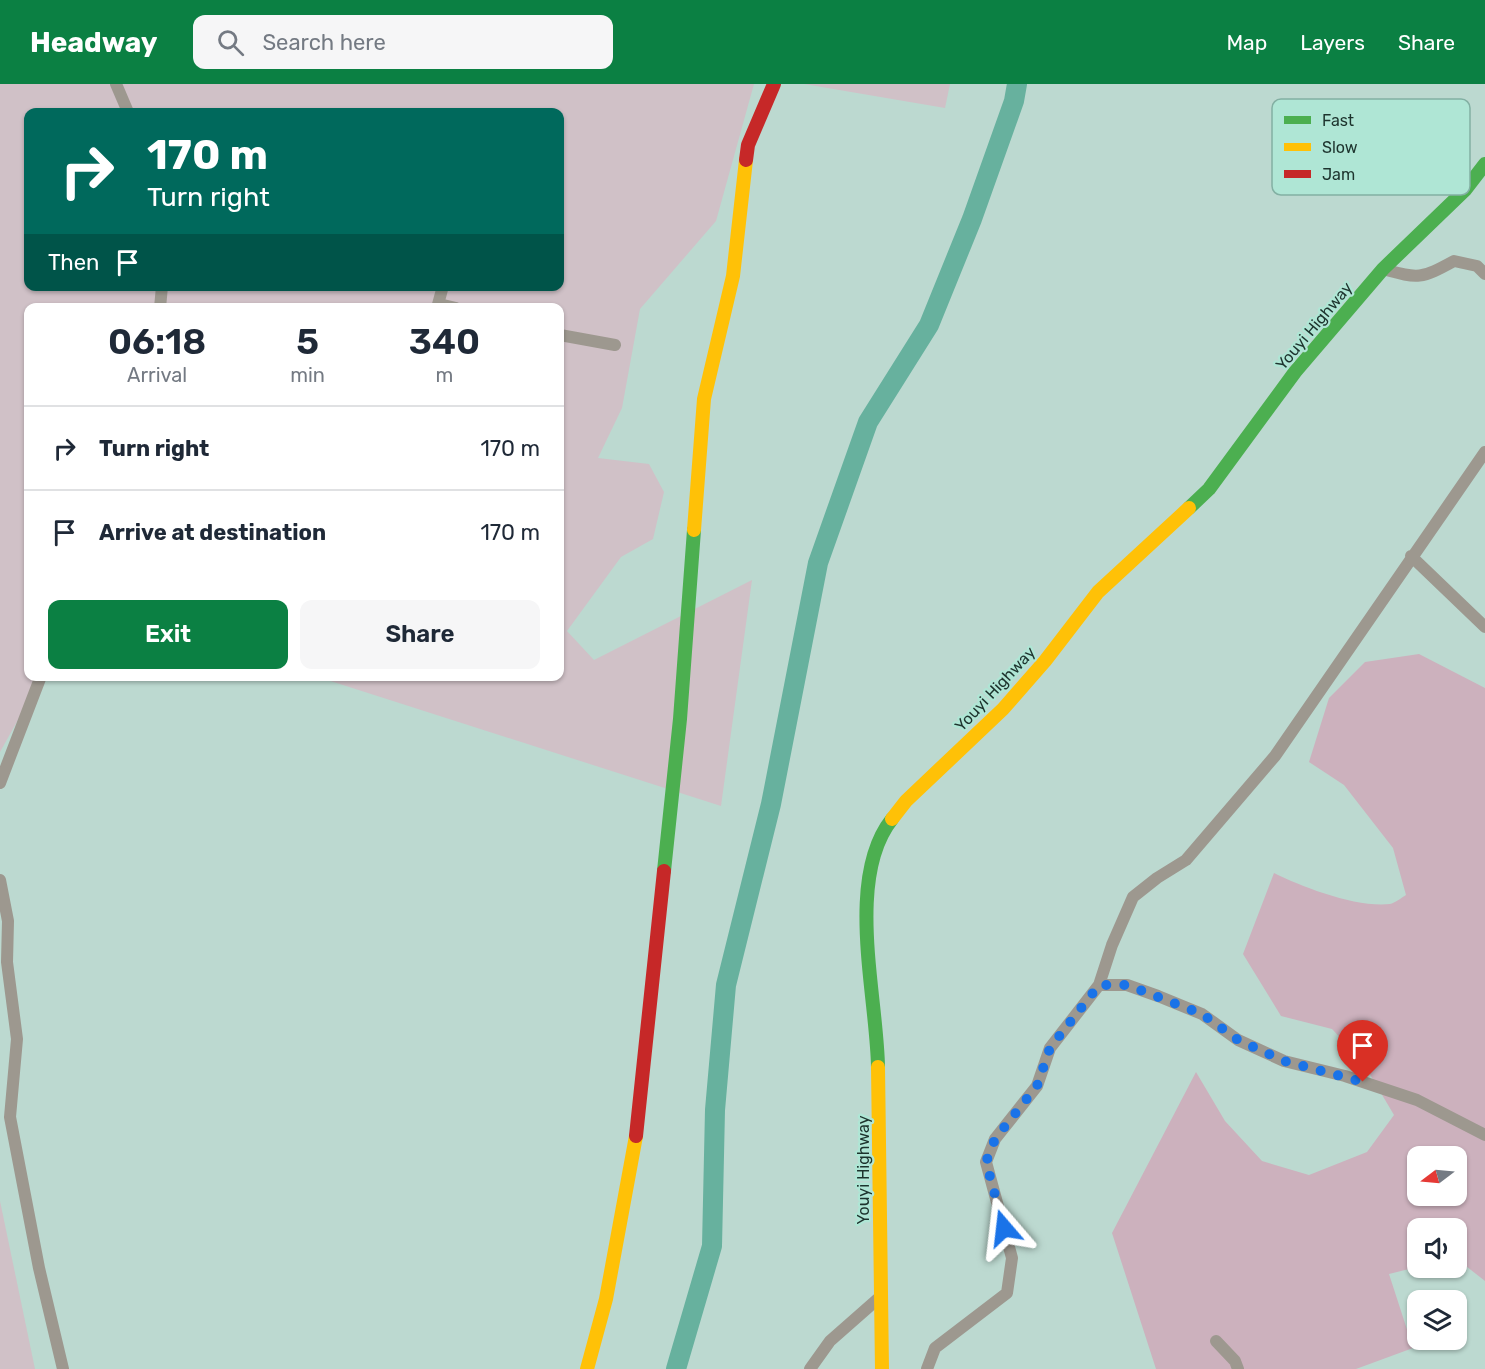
<!DOCTYPE html>
<style>
body{margin:0;font-family:Rubik,sans-serif;background:#f6f6f7;color:#1f2937;height:100vh;display:flex;flex-direction:column;font-size:22px;white-space:nowrap}
*{box-sizing:border-box;margin:0}
p{font-size:20px;color:#747a83}
.icon{flex:none;width:33px;height:33px;fill:none;stroke:currentColor;stroke-width:2;stroke-linecap:round;stroke-linejoin:round}
.map{position:relative;flex:1;overflow:hidden}
.drawer{position:absolute;left:24px;top:219px;width:540px;height:378px;display:flex;flex-direction:column;background:#fff;border-radius:12px;box-shadow:0 2px 4px #0004}
.drawer>*{flex:none}
.hud{position:absolute;left:24px;top:24px;width:540px;height:183px;border-radius:12px;box-shadow:0 2px 4px #0004;background:#00695c;color:#fff;overflow:hidden}
.needle{width:39px;rotate:254deg}
.tools{position:absolute;left:1407px;top:1062px;display:grid;gap:12px}
.tools a{display:grid;place-items:center;width:60px;height:60px;border-radius:12px;background:#fff;box-shadow:0 2px 4px #0004;font-size:30px}
.pin{position:absolute;display:grid;place-items:center;width:51px;height:51px;color:#fff;margin:-62px -26px;border-radius:50% 50% 50% 0;rotate:-45deg;box-shadow:0 0 6px #0007}
.pin .icon{rotate:45deg}
.me{position:absolute;width:66px;margin:-33px;rotate:343deg;stroke-linejoin:round;filter:drop-shadow(0 0 4px #0008)}
.turn{display:flex;align-items:center;gap:21px;height:126px;padding:0 24px;font-size:27px}
.turn .icon{width:78px;height:78px;stroke-width:2.5}
.turn b{display:block;font-size:42px;line-height:51px}
.then{display:flex;align-items:center;height:57px;padding:0 24px;background:#0003;gap:12px;font-size:22px}
.eta{display:flex;justify-content:space-evenly;align-items:center;height:102px;text-align:center}
.eta b{font-size:36px;font-weight:600;line-height:42px}
.primary-button{display:flex;gap:12px;margin-top:auto;padding:12px 24px}
.primary-button a{flex:1;height:69px;border-radius:12px;background:#0b8043;color:#fff;font-size:24px;font-weight:600;line-height:69px;text-align:center}
.primary-button a+a{background:#f6f6f7;color:#1f2937}
ul{padding:0;list-style:none}
li{display:flex;align-items:center;gap:18px;height:84px;padding:0 24px;border-top:2px solid #e0e1e3}
li div{flex:1}
li b{display:block;font-size:22px}
li em{font-style:normal}
header{display:flex;align-items:center;gap:36px;box-sizing:border-box;height:84px;padding:0 30px;background:#0b8043;color:#fff}
header strong{font-size:28px}
nav{display:flex;gap:33px;margin-inline-start:auto;font-size:21px}
.search{width:420px;height:54px;background:#f6f6f7;display:flex;align-items:center;gap:15px;box-sizing:border-box;padding:0 21px;border-radius:12px;color:#747a83;font-size:22px}
.map>svg:first-child{display:block}
.green{fill:#d0c1c7;fill-rule:evenodd}
.forest{fill:#ccb1bd;fill-rule:evenodd}
.lines{fill:none;stroke-linecap:round;stroke-linejoin:round}
.river{stroke:#67b19e;stroke-width:20}
.street{stroke:#9d988f;stroke-width:12}
.fast{stroke:#4caf50;stroke-width:14}
.slow{stroke:#ffc107;stroke-width:14}
.jam{stroke:#c62828;stroke-width:14}
.route{stroke:#1a73e8;stroke-width:10;stroke-dasharray:0 18}
.labels{text-anchor:middle;dominant-baseline:central;stroke-width:4.5;stroke-linejoin:round;paint-order:stroke}
.street-label{font-size:16px;fill:#1d332d;stroke:#afe6d5}
.key{fill:#afe6d5;stroke:#83b0a3;stroke-width:1.5}
.key-label{font-size:16px;fill:#1d332d}
</style>
<header>
<strong>Headway</strong>
<div class="search"><svg class="icon" aria-label="search" viewBox="0 0 24 24"><circle cx="10" cy="10" r="6"/><path d="M15 15l6 6"/></svg>Search here</div>
<nav><a>Map</a><a>Layers</a><a>Share</a></nav>
</header>
<div class="map">
<svg width="1485" height="1285" viewBox="0 0 1485 1285">
<rect width="100%" height="100%" fill="#bcd9d0"/>
<path class="green" d="M 0,0 L 754,0 L 716,137 L 640,225 L 622,324 L 598,374 L 649,380 L 664,408 L 653,455 L 621,473 L 567,547 L 594,576 L 752,496 L 721,722 L 318,593 L 560,592 L 560,224 L 28,224 L 28,592 L 42,593 L 0,668 ZM 28,28 L 560,28 L 560,202 L 28,202 Z
M 804,0 L 950,0 L 945,24 Z
M 0,1117 L 35,1285 L 0,1285 Z"/>
<path class="forest" d="M 1419,570 L 1485,604 L 1485,1197 L 1457,1175 L 1456,1144 L 1418,1144 L 1417,1183 L 1389,1190 L 1413,1264 L 1356,1285 L 1156,1285 L 1112,1149 L 1196,988 L 1225,1037 L 1262,1077 L 1309,1091 L 1367,1068 L 1394,1031 L 1362,977 L 1332,945 L 1281,932 L 1243,870 L 1274,789 C 1302,803 1357,824 1390,820 C 1395,819 1401,814 1406,811 L 1393,764 L 1344,701 L 1309,678 L 1329,614 L 1365,578 ZM 1418,1072 L 1456,1072 L 1456,1112 L 1418,1112 Z"/>
<g class="lines">
<path class="river" d="M 676,1285 L 712,1162 L 715,1026 L 726,901 L 771,720 L 818,479 L 868,338 L 929,241 L 972,135 L 1014,17 L 1017,0"/>
<path class="street" d="M 116,0 L 128,28
M 1383,185 C 1419,195 1421,195 1454,177 L 1477,182 L 1485,190
M 439,220 L 456,224
M 160,224 L 162,202
M 437,224 L 443,202
M 560,251 L 615,261
M 1411,472 L 1485,543
M 0,699 L 41,592
M 0,796 L 8,837 L 7,878 L 17,955 L 10,1033 L 39,1184 L 63,1285
M 1099,901 L 1127,901 L 1158,912 L 1202,930 L 1238,956 L 1284,977 L 1345,992 L 1417,1016 L 1485,1051
M 1216,1257 L 1235,1277 L 1238,1285
M 810,1285 L 830,1257 L 880,1213
M 927,1285 L 935,1264 L 1007,1209 L 1012,1174 L 986,1078 L 995,1055 L 1037,1002 L 1050,964 L 1099,901 L 1112,861 L 1133,813 L 1157,794 L 1186,776 L 1275,672 L 1485,368"/>
<path class="fast" d="M 1189,424 L 1209,405 L 1295,288 L 1383,185 L 1465,106 L 1485,80
M 664,787 L 680,635 L 694,446
M 878,983 C 877,912 845,794 892,735"/>
<path class="slow" d="M 694,446 L 704,315 L 733,192 L 746,76
M 892,735 L 906,717 L 1003,625 L 1045,577 L 1098,508 L 1189,424
M 878,983 L 882,1285
M 587,1285 L 606,1215 L 636,1052"/>
<path class="jam" d="M 746,76 L 748,61 L 774,0
M 636,1052 L 664,787"/>
</g>
<g class="lines">
<path class="route" d="M 1004,1144 L 986,1078 L 995,1055 L 1037,1002 L 1050,964 L 1099,901 L 1127,901 L 1202,930 L 1238,956 L 1284,977 L 1363,998"/>
</g>
<g class="labels">
<g class="street-label">
<text transform="translate(1314 242) rotate(-50)">Youyi Highway</text>
<text transform="translate(995 605) rotate(-47)">Youyi Highway</text>
<text transform="translate(863 1086) rotate(-90)">Youyi Highway</text>
</g>
</g>
<rect x="1272" y="15" width="198" height="96" rx="9" class="key"/>
<rect x="1284" y="32" width="27" height="8" fill="#4caf50"/>
<rect x="1284" y="59" width="27" height="8" fill="#ffc107"/>
<rect x="1284" y="86" width="27" height="8" fill="#c62828"/>
<g class="key-label">
<text x="1322" y="42">Fast</text>
<text x="1322" y="69">Slow</text>
<text x="1322" y="96">Jam</text>
</g>
</svg>
<div class="tools">
<a><svg class="needle" viewBox="-14 -14 28 28"><path d="M0-13l5 13h-10z" fill="#e53935"/><path d="M0 13l5-13h-10z" fill="#747a83"/></svg></a>
<a><svg class="icon" aria-label="sound" viewBox="0 0 24 24"><path d="M4 9h4l5-4v14l-5-4H4zM17 9q2 3 0 6"/></svg></a>
<a><svg class="icon" aria-label="layers" viewBox="0 0 24 24"><path d="M12 4l9 5-9 5-9-5zM3 14l9 5 9-5"/></svg></a>
</div>
<div class="pin" style="left:1363px;top:998px;background:#d93025"><svg class="icon" aria-label="arrive" viewBox="0 0 24 24"><path d="M6 21V4h12l-3 4 3 4H6"/></svg></div>
<svg class="me" style="left:1004px;top:1144px" viewBox="-20 -20 40 40"><path d="M0-17L14 15 0 8-14 15z" fill="#1a73e8" stroke="#fff" stroke-width="4"/></svg>
<div class="hud">
<div class="turn"><svg class="icon" aria-label="right" viewBox="0 0 24 24"><path d="M7 20v-9h11M14 6l5 5-5 5"/></svg><div><b>170 m</b>Turn right</div></div>
<div class="then">Then<svg class="icon" aria-label="arrive" viewBox="0 0 24 24"><path d="M6 21V4h12l-3 4 3 4H6"/></svg></div>
</div>
<section class="drawer">
<div class="eta">
<div><b>06:18</b><p>Arrival</p></div>
<div><b>5</b><p>min</p></div>
<div><b>340</b><p>m</p></div>
</div>
<ul>
<li><svg class="icon" aria-label="right" viewBox="0 0 24 24"><path d="M7 20v-9h11M14 6l5 5-5 5"/></svg><div><b>Turn right</b></div><em>170 m</em></li>
<li><svg class="icon" aria-label="arrive" viewBox="0 0 24 24"><path d="M6 21V4h12l-3 4 3 4H6"/></svg><div><b>Arrive at destination</b></div><em>170 m</em></li>
</ul>
<div class="primary-button"><a>Exit</a><a>Share</a></div>
</section>
</div>
